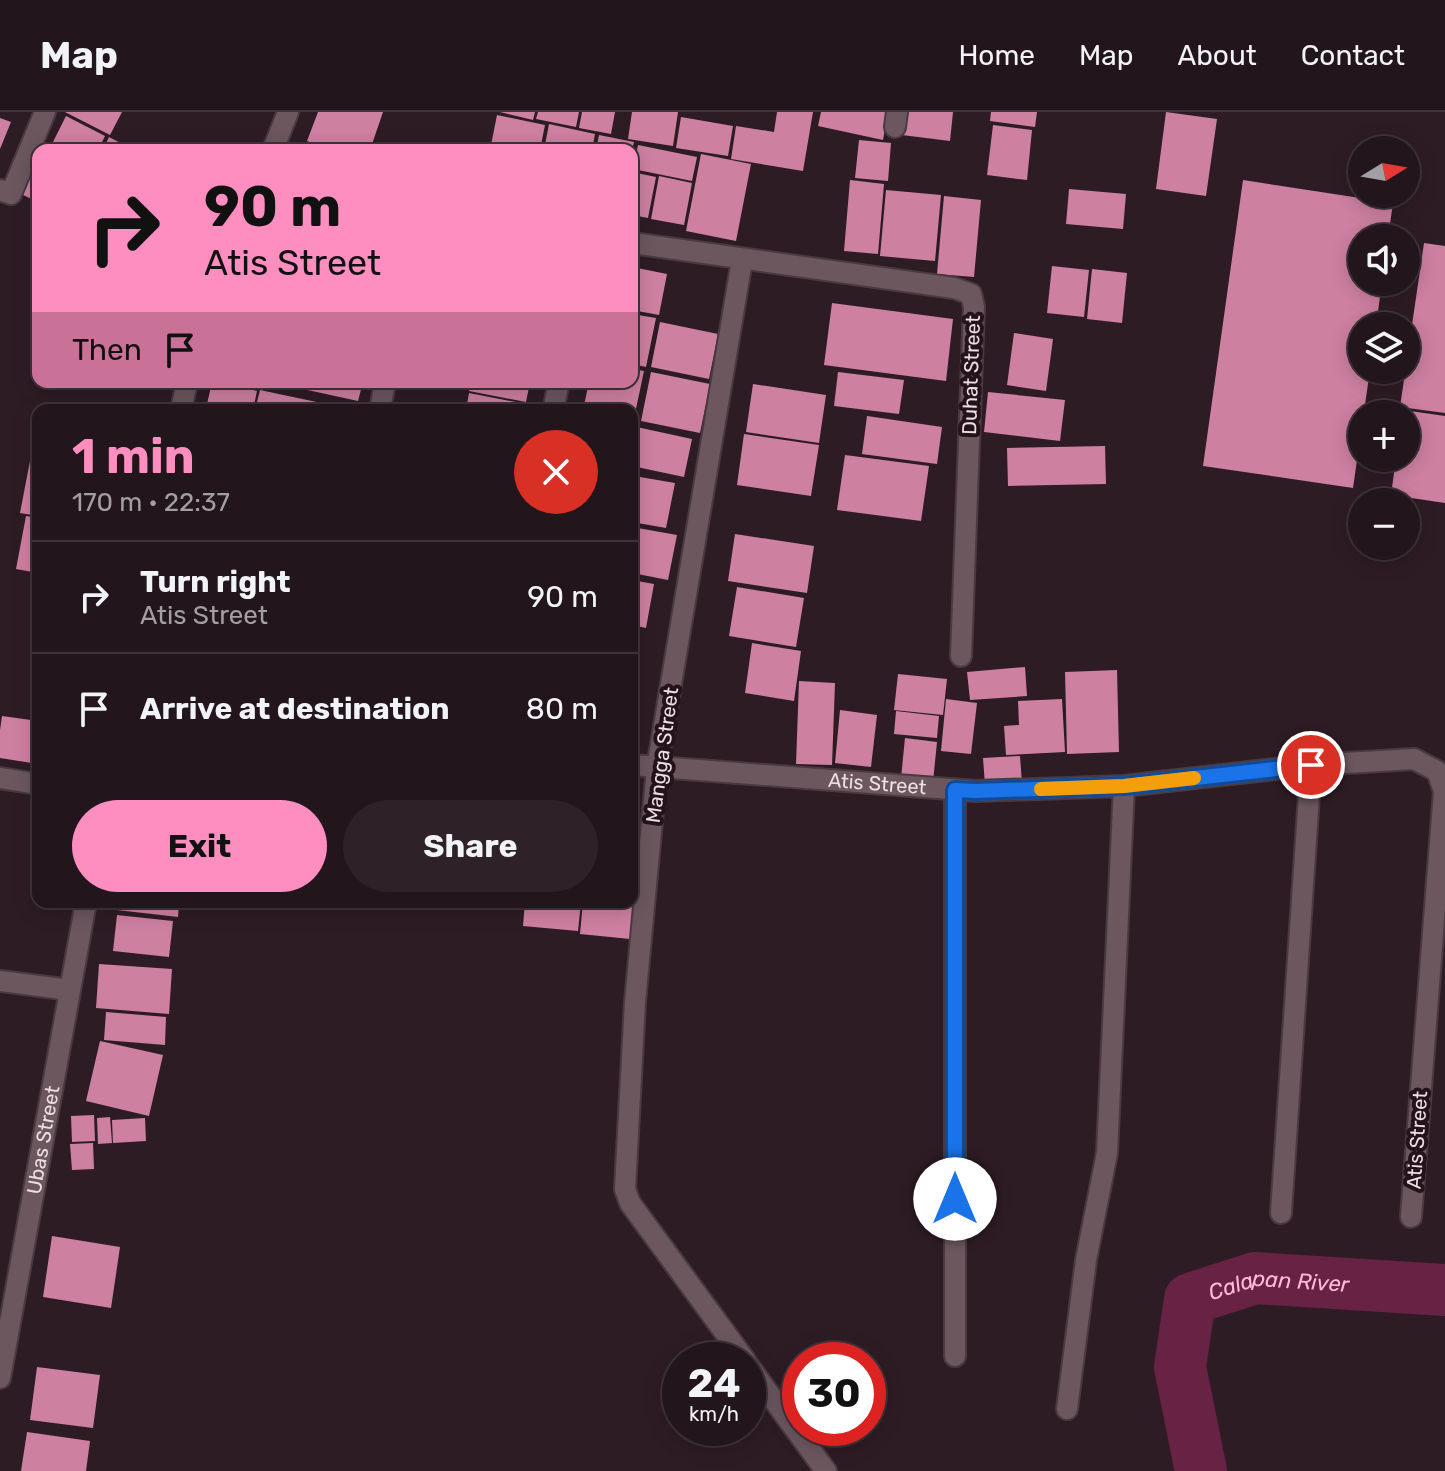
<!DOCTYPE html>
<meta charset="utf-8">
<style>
body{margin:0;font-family:Rubik,sans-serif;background:#2e2228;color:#f1f3f6;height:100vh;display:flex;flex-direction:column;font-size:30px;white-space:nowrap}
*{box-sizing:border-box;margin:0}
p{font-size:26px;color:#a29fa3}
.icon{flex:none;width:44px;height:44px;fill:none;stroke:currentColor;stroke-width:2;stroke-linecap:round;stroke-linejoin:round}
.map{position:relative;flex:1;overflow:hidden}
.side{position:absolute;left:32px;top:292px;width:606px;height:504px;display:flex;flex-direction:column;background:#22151b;border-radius:16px;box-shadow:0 4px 20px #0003,0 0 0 2px #3f343a}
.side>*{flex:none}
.hud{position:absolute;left:32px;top:32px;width:606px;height:244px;border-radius:16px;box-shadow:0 4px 20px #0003,0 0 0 2px #3f343a;background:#fd8ebf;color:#111;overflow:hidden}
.needle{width:52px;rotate:79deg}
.buttons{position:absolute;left:1348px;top:24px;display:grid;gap:16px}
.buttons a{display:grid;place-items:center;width:72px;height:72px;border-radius:50%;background:#22151b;box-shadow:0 4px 20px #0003,0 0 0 2px #3f343a;font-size:40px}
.speed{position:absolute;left:662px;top:1230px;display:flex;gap:16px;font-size:40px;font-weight:700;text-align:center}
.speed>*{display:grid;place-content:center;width:104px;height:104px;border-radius:50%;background:#22151b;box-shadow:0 4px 20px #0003,0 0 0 2px #3f343a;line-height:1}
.speed small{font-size:20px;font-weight:400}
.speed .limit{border:12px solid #d22;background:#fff;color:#111}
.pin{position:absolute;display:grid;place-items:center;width:68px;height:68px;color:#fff;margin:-34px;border:4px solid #fff;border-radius:50%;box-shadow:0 2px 8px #0007}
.me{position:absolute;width:88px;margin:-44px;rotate:0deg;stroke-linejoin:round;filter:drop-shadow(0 0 6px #0008)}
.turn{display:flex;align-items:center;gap:28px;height:168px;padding:0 40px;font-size:36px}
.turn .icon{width:104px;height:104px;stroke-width:2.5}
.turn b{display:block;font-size:56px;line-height:68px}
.then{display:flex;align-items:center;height:76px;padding:0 40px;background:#0003;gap:16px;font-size:30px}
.round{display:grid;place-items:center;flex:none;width:84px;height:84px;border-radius:42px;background:#2e2228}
.head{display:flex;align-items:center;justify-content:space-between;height:136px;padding:0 40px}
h1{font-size:48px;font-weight:700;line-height:60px;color:#fd8ebf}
.cta{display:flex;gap:16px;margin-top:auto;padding:16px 40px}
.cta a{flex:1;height:92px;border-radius:48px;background:#fd8ebf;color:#111;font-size:32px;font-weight:700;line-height:92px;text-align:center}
.cta a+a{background:#2e2228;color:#f1f3f6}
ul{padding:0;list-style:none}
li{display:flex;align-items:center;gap:24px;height:112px;padding:0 40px;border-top:2px solid #3f343a}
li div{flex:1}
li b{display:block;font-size:30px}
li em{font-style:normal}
header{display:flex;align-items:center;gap:48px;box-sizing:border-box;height:112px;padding:0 40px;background:#22151b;border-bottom:2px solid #3f343a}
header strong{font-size:38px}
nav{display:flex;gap:44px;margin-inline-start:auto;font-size:28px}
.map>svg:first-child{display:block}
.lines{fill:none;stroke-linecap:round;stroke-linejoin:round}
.river{stroke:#672244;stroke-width:52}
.building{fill:#ce80a1}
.minor-casing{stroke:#493a41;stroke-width:24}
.minor{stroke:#6c575f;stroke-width:20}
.route-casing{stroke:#114b97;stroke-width:20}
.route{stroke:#1a73e8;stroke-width:14}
.slow{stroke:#f59e0b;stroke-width:14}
.labels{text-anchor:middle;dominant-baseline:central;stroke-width:8;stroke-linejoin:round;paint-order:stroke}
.street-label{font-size:20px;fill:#ecdfe4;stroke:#24131a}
.water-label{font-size:22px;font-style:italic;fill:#ffbed8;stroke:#24131a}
</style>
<header>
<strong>Map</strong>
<nav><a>Home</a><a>Map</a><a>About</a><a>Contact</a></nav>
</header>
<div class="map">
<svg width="1445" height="1359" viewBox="0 0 1445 1359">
<rect width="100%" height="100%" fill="#2e1c24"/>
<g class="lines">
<path class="river" id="s1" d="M 1201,1359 L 1180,1255 L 1190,1187 L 1255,1166 L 1445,1178"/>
</g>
<path class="building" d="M 65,0 L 122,0 L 110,23 Z
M 318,0 L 383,0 L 370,38 L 330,38 L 307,29 Z
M 500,0 L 535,0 L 533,8 Z
M 538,0 L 579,0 L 576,15 L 536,7 Z
M 582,0 L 615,0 L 611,22 L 579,16 Z
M 632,0 L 678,0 L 673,34 L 628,27 Z
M 777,0 L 813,0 L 803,59 L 731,47 L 736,14 L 774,20 Z
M 821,0 L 888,0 L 883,28 L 818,14 Z
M 904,0 L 953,0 L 950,29 L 902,23 Z
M 991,0 L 1037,0 L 1035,15 L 990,9 Z
M 1166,0 L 1217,7 L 1206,84 L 1156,77 Z
M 497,3 L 545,13 L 540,38 L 490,38 Z
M 66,4 L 105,24 L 98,38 L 49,38 Z
M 681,5 L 733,14 L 728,44 L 676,36 Z
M 0,6 L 11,10 L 0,37 Z
M 549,12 L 595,22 L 592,38 L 544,38 Z
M 993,13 L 1032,18 L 1027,68 L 987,63 Z
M 599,23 L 634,30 L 632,38 L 596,38 Z
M 109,25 L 134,38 L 103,38 Z
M 859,28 L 891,31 L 888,69 L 855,66 Z
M 638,33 L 697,45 L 692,69 L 633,57 Z
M 701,42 L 751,52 L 736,129 L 686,119 Z
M 38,48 L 38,90 L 21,82 Z
M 632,60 L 656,65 L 648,106 L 632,103 Z
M 659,64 L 692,71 L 684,113 L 651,107 Z
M 850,68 L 884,72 L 878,142 L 844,139 Z
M 1243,68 L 1393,91 L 1388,126 L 1362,126 L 1362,170 L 1382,170 L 1376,214 L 1362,214 L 1362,258 L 1370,258 L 1353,376 L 1203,354 Z
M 1069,77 L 1126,82 L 1123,117 L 1066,112 Z
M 886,78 L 941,83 L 935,149 L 880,144 Z
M 944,84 L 981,88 L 974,165 L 937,162 Z
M 1424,131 L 1445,134 L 1445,301 L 1400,295 Z
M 1052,154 L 1089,158 L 1084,205 L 1047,201 Z
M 632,155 L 667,162 L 659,203 L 632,198 Z
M 1092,157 L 1127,161 L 1122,211 L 1087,207 Z
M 832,191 L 953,207 L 946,269 L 824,253 Z
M 632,202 L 656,206 L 646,255 L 632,252 Z
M 660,210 L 718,222 L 709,267 L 651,255 Z
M 1014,221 L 1053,227 L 1046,279 L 1007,273 Z
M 632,257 L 644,259 L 633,311 L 632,311 L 632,298 L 583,298 L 589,270 L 632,270 Z
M 651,260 L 710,272 L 700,321 L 641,309 Z
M 838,260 L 904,268 L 899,302 L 834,294 Z
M 212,270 L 219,270 L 257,279 L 253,298 L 234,298 L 207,292 Z
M 290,270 L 363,270 L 358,289 L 289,274 Z
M 447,270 L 468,270 L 467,275 L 446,271 Z
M 471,270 L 530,270 L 526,290 L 469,279 Z
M 753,272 L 826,283 L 819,331 L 746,320 Z
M 260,278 L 326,292 L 325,298 L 255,298 Z
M 988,280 L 1065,288 L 1060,329 L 984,320 Z
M 469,281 L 521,291 L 520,298 L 466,298 Z
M 1403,298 L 1445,304 L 1445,391 L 1391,383 L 1396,346 L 1406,346 L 1406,302 L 1402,302 Z
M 867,304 L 942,315 L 937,352 L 862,342 Z
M 632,314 L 692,327 L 684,365 L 632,354 Z
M 744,322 L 819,333 L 811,384 L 737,373 Z
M 1105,334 L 1106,372 L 1008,374 L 1007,336 Z
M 845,343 L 929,354 L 921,409 L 837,398 Z
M 30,349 L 38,351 L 38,404 L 20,401 Z
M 634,364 L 675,371 L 666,416 L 632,410 L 632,377 Z
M 26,404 L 38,406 L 38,461 L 16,457 Z
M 632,415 L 677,423 L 668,468 L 632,461 Z
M 735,422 L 814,434 L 807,481 L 728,469 Z
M 632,468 L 654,472 L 646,516 L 632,513 Z
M 737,475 L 804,486 L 796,535 L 729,524 Z
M 752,531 L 801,539 L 794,589 L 745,581 Z
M 1025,555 L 1027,584 L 970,588 L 967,560 Z
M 1117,558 L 1119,640 L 1067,642 L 1065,560 Z
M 898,562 L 947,567 L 943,603 L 894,598 Z
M 799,569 L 835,571 L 832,653 L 796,652 Z
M 946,587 L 977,591 L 971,642 L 941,639 Z
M 1062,587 L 1065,640 L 1006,643 L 1004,614 L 1019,613 L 1018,589 Z
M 840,598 L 877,603 L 871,655 L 835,651 Z
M 896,599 L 939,604 L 937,626 L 894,622 Z
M 2,604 L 38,609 L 38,652 L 0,646 L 0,618 Z
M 905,626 L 937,630 L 933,670 L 901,666 Z
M 1020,644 L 1022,671 L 985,673 L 983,646 Z
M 632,685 L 640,686 L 634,748 L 632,748 Z
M 118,790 L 179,790 L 178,805 L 117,798 Z
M 525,790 L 581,790 L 578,819 L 523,814 Z
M 583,790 L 633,792 L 630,827 L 580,822 Z
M 117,803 L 173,809 L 169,845 L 113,839 Z
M 99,852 L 172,857 L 169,902 L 96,896 Z
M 106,900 L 166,905 L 165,933 L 104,928 Z
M 100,929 L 163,943 L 149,1004 L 86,989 Z
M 94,1003 L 95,1029 L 72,1030 L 71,1004 Z
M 110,1005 L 112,1031 L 98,1032 L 97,1006 Z
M 145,1006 L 146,1029 L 113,1031 L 112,1008 Z
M 93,1031 L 94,1057 L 72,1058 L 70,1032 Z
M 52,1124 L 120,1135 L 111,1196 L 43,1185 Z
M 37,1255 L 100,1263 L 93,1316 L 30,1308 Z
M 27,1320 L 90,1329 L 86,1359 L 21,1359 Z"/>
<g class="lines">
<g class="minor-casing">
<g id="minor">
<path d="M 895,15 L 897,0"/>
<path d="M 273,38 L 288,0"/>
<path d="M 0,78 L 11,82 L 45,0"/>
<path d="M 632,131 L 954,176 L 971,182 L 974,195 L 961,544"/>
<path d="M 742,148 L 657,656 L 635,890 L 625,1077 L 630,1091 L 745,1248"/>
<path d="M 181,298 L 187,270"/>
<path d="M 380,298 L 385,270"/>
<path d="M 553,298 L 559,270"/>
<path id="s2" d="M 632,653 L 976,679 L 1124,674 L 1311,653 L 1414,647 L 1437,659 L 1444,679 L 1411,1105"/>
<path d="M 0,666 L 38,672"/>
<path d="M 955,678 L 955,1244"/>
<path d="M 0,869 L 70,878"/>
<path d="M 1281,1101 L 1311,653"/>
<path d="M 748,1253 L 826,1359"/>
<path id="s3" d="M 0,1266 L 86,790"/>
<path d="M 1067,1297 L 1086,1148 L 1107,1041 L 1124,674"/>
</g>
</g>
<use href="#minor" class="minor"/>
</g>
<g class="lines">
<g class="route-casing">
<path id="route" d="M 955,1087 L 955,678 L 976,679 L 1124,674 L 1311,653"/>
</g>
<use href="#route" class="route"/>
<path class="slow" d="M 1041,677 L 1124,674 L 1194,666"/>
</g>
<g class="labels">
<g class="street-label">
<text transform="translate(971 263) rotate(-88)">Duhat Street</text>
<text transform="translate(662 643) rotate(-82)">Mangga Street</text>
<text stroke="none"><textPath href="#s2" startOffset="246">Atis Street</textPath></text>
<text stroke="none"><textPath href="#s3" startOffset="242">Ubas Street</textPath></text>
<text transform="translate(1417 1028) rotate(-86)">Atis Street</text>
</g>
<g class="water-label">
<text stroke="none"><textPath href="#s1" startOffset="266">Calapan River</textPath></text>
</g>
</g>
</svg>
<div class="buttons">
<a><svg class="needle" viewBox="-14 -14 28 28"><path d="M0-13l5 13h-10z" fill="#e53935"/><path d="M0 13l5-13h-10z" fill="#a29fa3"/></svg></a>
<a><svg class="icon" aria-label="sound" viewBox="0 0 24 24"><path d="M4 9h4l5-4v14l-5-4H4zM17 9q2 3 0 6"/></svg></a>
<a><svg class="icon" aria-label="layers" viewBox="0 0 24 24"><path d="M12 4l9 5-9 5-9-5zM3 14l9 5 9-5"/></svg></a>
<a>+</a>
<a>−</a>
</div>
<div class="speed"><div>24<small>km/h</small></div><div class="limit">30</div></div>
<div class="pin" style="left:1311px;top:653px;background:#d93025"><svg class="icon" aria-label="arrive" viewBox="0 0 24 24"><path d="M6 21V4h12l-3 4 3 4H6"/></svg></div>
<svg class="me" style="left:955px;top:1087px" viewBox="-20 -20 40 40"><circle r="19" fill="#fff"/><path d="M0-13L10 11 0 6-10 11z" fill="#1a73e8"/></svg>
<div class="hud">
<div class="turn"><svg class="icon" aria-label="right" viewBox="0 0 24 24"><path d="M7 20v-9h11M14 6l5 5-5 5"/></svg><div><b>90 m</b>Atis Street</div></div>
<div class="then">Then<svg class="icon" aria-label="arrive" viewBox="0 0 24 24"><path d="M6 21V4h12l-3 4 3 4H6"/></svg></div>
</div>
<section class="side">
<div class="head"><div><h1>1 min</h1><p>170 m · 22:37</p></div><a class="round" style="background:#d93025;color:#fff"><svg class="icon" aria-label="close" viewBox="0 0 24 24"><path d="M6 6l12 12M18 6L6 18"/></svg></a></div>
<ul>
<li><svg class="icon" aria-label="right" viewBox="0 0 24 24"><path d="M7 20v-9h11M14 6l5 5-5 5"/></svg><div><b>Turn right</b><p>Atis Street</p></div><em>90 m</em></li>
<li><svg class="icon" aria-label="arrive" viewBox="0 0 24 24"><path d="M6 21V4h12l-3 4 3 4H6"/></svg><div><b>Arrive at destination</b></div><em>80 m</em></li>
</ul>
<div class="cta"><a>Exit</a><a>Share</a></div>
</section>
</div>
